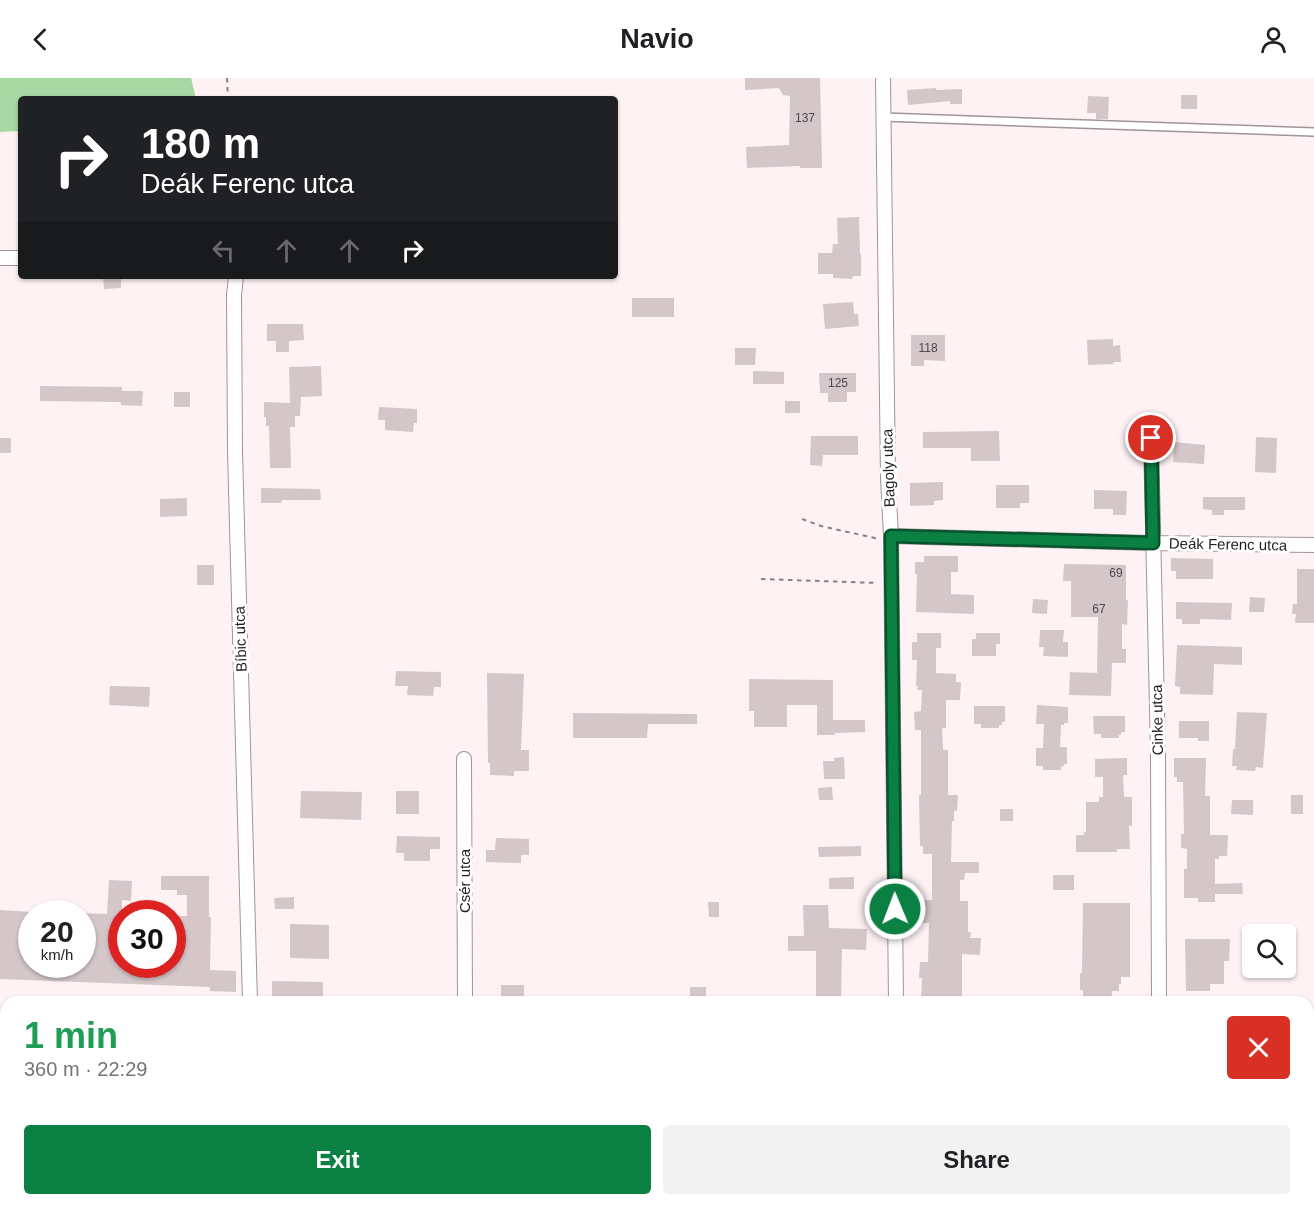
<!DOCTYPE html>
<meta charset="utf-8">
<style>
body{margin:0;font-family:Arial,sans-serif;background:#f2f2f2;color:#202124;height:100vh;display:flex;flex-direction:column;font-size:22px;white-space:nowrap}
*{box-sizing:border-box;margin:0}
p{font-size:20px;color:#757577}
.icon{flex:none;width:33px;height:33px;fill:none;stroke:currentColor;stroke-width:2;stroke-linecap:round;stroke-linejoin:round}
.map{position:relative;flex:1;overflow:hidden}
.details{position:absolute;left:0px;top:918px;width:1314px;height:210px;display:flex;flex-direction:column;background:#fff;border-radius:18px 18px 0 0;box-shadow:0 2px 4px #0004}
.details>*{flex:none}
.top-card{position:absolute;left:18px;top:18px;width:600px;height:183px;border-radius:6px;box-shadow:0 2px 4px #0004;background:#202124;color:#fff;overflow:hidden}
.controls{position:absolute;left:1242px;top:846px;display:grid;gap:12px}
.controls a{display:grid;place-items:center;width:54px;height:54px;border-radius:6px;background:#fff;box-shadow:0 2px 4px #0004;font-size:30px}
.speed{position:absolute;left:18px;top:822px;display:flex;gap:12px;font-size:30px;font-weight:700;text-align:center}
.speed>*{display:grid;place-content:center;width:78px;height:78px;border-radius:50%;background:#fff;box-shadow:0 2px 4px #0004;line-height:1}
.speed small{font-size:15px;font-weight:400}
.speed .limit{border:9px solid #d22;background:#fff;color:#111}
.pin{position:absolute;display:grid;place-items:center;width:51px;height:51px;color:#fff;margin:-26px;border:3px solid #fff;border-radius:50%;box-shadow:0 2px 6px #0007}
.me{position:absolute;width:66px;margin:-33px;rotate:359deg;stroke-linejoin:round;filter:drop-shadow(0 0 4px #0008)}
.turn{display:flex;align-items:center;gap:21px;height:126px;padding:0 24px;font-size:27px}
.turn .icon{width:78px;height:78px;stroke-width:2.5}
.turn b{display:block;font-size:42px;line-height:51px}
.lanes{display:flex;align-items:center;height:57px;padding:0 24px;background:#0003;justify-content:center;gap:30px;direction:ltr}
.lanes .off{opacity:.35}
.round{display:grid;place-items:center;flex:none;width:63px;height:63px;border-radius:6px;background:#f2f2f2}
.head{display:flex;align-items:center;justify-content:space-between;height:102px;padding:0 24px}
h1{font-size:36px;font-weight:700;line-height:45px;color:#1e9e55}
.cta{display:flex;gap:12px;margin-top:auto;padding:12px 24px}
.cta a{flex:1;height:69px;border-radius:6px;background:#0b8043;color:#fff;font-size:24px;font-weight:700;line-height:69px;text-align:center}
.cta a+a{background:#f2f2f2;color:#202124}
header{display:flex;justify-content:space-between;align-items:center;height:78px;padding:0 24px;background:#fff;font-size:27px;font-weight:700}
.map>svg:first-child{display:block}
.green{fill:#a7d8a2}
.building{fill:#d4c6c9}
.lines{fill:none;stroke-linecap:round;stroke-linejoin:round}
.lane-casing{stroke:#a19396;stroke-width:10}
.street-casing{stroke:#a19396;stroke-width:16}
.path{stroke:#898182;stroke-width:2;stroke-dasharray:4.5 4.5;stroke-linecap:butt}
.lane{stroke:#fff;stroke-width:7}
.street{stroke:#fff;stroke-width:14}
.route-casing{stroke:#07532c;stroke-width:15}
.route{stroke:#0b8043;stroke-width:10}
.labels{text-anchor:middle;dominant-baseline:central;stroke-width:6;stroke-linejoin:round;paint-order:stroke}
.number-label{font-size:12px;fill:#4e4749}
.street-label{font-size:15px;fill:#221d1e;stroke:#fff}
</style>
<header><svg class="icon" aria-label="back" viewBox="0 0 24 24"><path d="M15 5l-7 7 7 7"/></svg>Navio<svg class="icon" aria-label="person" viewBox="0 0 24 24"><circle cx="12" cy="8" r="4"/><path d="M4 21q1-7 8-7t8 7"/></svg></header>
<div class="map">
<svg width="1314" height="1128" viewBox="0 0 1314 1128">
<rect width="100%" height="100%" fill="#fef2f4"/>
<path class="green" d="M 0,0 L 191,0 L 196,21 L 21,21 L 21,53 L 0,54 Z"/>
<path class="building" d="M 745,0 L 820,0 L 822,90 L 800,90 L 800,88 L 747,90 L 746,69 L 789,67 L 790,18 L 783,17 L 779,10 L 745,12 Z
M 936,10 L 936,12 L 962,11 L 962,26 L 950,26 L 950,23 L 908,27 L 907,12 Z
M 1181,17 L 1197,17 L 1197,31 L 1181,31 Z
M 1088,18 L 1109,19 L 1108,41 L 1096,41 L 1096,35 L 1087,35 Z
M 859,139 L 860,176 L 861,176 L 861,198 L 853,198 L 852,201 L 833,200 L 833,196 L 818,196 L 818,175 L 832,175 L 833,166 L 838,166 L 837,140 Z
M 121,198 L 121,210 L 104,211 L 103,199 Z
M 632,220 L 674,220 L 674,239 L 632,239 Z
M 853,224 L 854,236 L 858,236 L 859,248 L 825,251 L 823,226 Z
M 267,246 L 303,246 L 304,262 L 289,263 L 289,274 L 276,274 L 276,263 L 267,263 Z
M 911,257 L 945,257 L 945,283 L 924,282 L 924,288 L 911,288 Z
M 1113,261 L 1113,268 L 1120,267 L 1121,284 L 1113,284 L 1114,286 L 1088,287 L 1087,262 Z
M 735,270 L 756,270 L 755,287 L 735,287 Z
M 321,288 L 322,318 L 301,319 L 300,338 L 295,338 L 295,349 L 290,349 L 291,390 L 270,390 L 269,348 L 266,348 L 266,339 L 264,339 L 264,324 L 290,325 L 289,289 Z
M 753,293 L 784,294 L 784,306 L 753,306 Z
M 819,295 L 856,295 L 856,314 L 847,314 L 847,324 L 828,324 L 828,315 L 820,315 Z
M 40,308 L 122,309 L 122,313 L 143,313 L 142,328 L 121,327 L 121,324 L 40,323 Z
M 174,314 L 190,314 L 190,329 L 174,329 Z
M 785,323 L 800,323 L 800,335 L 785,335 Z
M 379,329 L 417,331 L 417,345 L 414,345 L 413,354 L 385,352 L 385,342 L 378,342 Z
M 999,353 L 1000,383 L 971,383 L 971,370 L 923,370 L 923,354 Z
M 811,358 L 858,358 L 858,377 L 823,377 L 822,388 L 810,387 Z
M 1256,359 L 1277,360 L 1276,395 L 1255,394 Z
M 0,360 L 11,360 L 11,375 L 0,375 Z
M 1174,364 L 1205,367 L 1204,386 L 1173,384 Z
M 943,404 L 943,422 L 934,423 L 934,427 L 910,428 L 910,405 Z
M 996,407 L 1029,407 L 1029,425 L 1020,425 L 1020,430 L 996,430 Z
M 261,410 L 320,411 L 321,422 L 282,422 L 281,425 L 261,425 Z
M 1094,412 L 1127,413 L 1126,437 L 1113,437 L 1113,431 L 1094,431 Z
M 1203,419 L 1245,419 L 1245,432 L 1224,432 L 1224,437 L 1212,437 L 1212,432 L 1203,431 Z
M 187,420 L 187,438 L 160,439 L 160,421 Z
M 924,478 L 958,478 L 958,494 L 951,494 L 951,516 L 974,517 L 974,536 L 916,534 L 917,496 L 915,496 L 915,484 L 924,484 Z
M 1171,480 L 1213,481 L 1213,501 L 1176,501 L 1176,493 L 1171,493 Z
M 1064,486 L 1126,487 L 1126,522 L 1128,522 L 1127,547 L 1122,546 L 1122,571 L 1126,571 L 1126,585 L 1112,585 L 1111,618 L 1069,617 L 1070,594 L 1097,595 L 1098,539 L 1071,539 L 1071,503 L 1063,503 Z
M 197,487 L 214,487 L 214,507 L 197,507 Z
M 1297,491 L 1314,491 L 1314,545 L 1295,545 L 1296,536 L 1292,536 L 1293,526 L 1297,526 Z
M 1250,519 L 1265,520 L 1264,534 L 1249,534 Z
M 1033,521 L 1048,522 L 1047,536 L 1032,535 Z
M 1176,524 L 1232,525 L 1231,542 L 1200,541 L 1200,546 L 1182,546 L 1182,541 L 1176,541 Z
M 1040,552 L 1064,552 L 1063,564 L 1068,564 L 1068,579 L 1043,578 L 1044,569 L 1039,569 Z
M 917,555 L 941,555 L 941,570 L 936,570 L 936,595 L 956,596 L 956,604 L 961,604 L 960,622 L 946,622 L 946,650 L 942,650 L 943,672 L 948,672 L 948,717 L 958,717 L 957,733 L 954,733 L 954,743 L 952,743 L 951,784 L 979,784 L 979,795 L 965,795 L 964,802 L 960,802 L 960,823 L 968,823 L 968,854 L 971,854 L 970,860 L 981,860 L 980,877 L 962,876 L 962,924 L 921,924 L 922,900 L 919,900 L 920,884 L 928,884 L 929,845 L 917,845 L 917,822 L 932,822 L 932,776 L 923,776 L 923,768 L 920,768 L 919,717 L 921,717 L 921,652 L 915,652 L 914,634 L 921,633 L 922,612 L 917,612 L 918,608 L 916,608 L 917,582 L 912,582 L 912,564 L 917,564 Z
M 976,555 L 1000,555 L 1000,566 L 996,566 L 996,578 L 972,578 L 972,561 L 976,561 Z
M 1177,567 L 1242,569 L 1242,587 L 1214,586 L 1213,617 L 1180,616 L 1180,609 L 1175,608 Z
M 396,593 L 441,594 L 441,609 L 434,609 L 433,618 L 407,617 L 408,608 L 395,608 Z
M 487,595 L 524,596 L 521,672 L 529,672 L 529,693 L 514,693 L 514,698 L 490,697 L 490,685 L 488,685 Z
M 749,601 L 833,602 L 833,642 L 865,642 L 865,654 L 835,655 L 835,657 L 817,657 L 817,627 L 787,627 L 787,649 L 754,649 L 754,633 L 749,633 Z
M 110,608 L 150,609 L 149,629 L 109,627 Z
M 1037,627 L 1068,629 L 1068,645 L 1064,645 L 1064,647 L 1061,647 L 1060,669 L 1067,669 L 1067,686 L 1064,686 L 1064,688 L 1061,689 L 1061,692 L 1043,692 L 1043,688 L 1036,688 L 1036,670 L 1043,670 L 1044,646 L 1036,646 Z
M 974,628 L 1005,628 L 1005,644 L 1002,644 L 1002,647 L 999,647 L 999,650 L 981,650 L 981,646 L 974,646 Z
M 1237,634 L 1267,635 L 1263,690 L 1256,689 L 1255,693 L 1236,692 L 1237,688 L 1232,688 L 1233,671 L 1235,671 Z
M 573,635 L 697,636 L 697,646 L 648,646 L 647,660 L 573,660 Z
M 1093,638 L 1125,638 L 1125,654 L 1121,654 L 1121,657 L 1119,657 L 1119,660 L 1101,660 L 1101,656 L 1094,656 Z
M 1179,643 L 1209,643 L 1209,663 L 1198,663 L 1198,660 L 1179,660 Z
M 844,679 L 845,701 L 824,701 L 823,683 L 834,683 L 834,680 Z
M 1127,680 L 1127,697 L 1123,697 L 1124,719 L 1132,719 L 1132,748 L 1129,748 L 1130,771 L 1117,771 L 1117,774 L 1076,774 L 1076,757 L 1084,757 L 1084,754 L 1086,754 L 1086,724 L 1099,724 L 1099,719 L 1103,719 L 1103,699 L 1095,699 L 1095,681 Z
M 1174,680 L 1206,680 L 1205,718 L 1210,718 L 1210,757 L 1228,757 L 1227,778 L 1219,778 L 1219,781 L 1215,781 L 1215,806 L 1242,805 L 1243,816 L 1215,816 L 1215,824 L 1198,824 L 1198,820 L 1184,820 L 1184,791 L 1187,791 L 1187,771 L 1181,770 L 1181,756 L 1184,756 L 1183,704 L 1177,704 L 1177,699 L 1174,699 Z
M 832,709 L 833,722 L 819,722 L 818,710 Z
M 301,713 L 362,714 L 361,742 L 300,740 Z
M 396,713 L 419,713 L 419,736 L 396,736 Z
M 1291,717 L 1303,717 L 1303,736 L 1291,736 Z
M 1232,722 L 1253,722 L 1253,737 L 1231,736 Z
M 1000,731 L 1013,731 L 1013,743 L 1000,743 Z
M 397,758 L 440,759 L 440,771 L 430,771 L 430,783 L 404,783 L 404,775 L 396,775 Z
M 496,760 L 529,761 L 529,777 L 521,777 L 521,785 L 486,784 L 486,772 L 495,772 Z
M 861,768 L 861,778 L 819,779 L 818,769 Z
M 1053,797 L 1074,797 L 1074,812 L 1053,812 Z
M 161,798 L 209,798 L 209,839 L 211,839 L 210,892 L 236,893 L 236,914 L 210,913 L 210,909 L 0,901 L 0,832 L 32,834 L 32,886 L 82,886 L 82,835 L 107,836 L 109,802 L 132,803 L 131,823 L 122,822 L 122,886 L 172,886 L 172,838 L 187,838 L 187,817 L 177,817 L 177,812 L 161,812 Z
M 854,799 L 854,811 L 829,811 L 829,800 Z
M 294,819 L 294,831 L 275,831 L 274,820 Z
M 708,824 L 719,824 L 719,839 L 709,839 Z
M 1083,825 L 1130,825 L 1130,899 L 1121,899 L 1121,906 L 1119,906 L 1119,913 L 1112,913 L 1111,924 L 1083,924 L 1083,912 L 1080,912 L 1080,895 L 1082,895 Z
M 803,827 L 828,827 L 829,850 L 867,851 L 866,872 L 842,871 L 841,924 L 816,924 L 816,873 L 788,873 L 788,858 L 804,858 Z
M 290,846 L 329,847 L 329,881 L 290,880 Z
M 1185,861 L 1230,861 L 1229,883 L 1224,883 L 1224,906 L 1210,906 L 1210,913 L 1186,913 Z
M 272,903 L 323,904 L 323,920 L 272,920 Z
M 501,907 L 524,907 L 524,924 L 501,924 Z
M 690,909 L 706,909 L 706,924 L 690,924 Z"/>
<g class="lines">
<g class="lane-casing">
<path id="lane" d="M 883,39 L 1314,54"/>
</g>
<g class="street-casing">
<path id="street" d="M 883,0 L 888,400 L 891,458 L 896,924
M 0,180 L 21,180
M 236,198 L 234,217 L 235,374 L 250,924
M 1151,360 L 1158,676 L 1159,924
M 891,458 L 1153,465 L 1314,467
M 464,681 L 465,924
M 0,1034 L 6,1034
M 465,1122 L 465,1128
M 898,1122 L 898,1128
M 1160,1122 L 1160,1128
M 250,1128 L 250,1122
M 681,1128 L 681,1122"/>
</g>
<path class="path" d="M 227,0 L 228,21
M 802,441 L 821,448 L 879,461
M 761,501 L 878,505"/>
<use href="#lane" class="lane"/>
<use href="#street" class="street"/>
</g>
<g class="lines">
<g class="route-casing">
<path id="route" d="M 895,831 L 891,458 L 1153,465 L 1151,360"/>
</g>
<use href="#route" class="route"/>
</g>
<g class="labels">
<g class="number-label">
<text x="805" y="40">137</text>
<text x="928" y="270">118</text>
<text x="838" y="305">125</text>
<text x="1116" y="495">69</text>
<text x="1099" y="531">67</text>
</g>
<g class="street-label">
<text transform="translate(888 390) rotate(-92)">Bagoly utca</text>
<text transform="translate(1228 466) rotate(1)">Deák Ferenc utca</text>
<text transform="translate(240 561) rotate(-92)">Bíbic utca</text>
<text transform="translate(1157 642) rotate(-91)">Cinke utca</text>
<text transform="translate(464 803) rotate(-90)">Csér utca</text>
</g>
</g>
</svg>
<div class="controls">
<a><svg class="icon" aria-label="search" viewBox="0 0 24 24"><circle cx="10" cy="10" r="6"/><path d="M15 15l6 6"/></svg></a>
</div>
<div class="speed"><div>20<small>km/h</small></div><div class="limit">30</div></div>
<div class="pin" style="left:1151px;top:360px;background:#d93025"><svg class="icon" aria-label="arrive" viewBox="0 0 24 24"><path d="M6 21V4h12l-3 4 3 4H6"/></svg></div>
<svg class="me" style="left:895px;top:831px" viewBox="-20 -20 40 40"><circle r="17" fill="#0b8043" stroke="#fff" stroke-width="3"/><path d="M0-11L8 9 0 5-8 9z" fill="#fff"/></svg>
<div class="top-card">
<div class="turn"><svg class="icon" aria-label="right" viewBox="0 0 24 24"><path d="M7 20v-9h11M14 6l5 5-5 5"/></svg><div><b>180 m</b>Deák Ferenc utca</div></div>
<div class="lanes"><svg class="icon off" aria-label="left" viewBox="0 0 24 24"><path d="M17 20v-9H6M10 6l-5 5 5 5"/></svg><svg class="icon off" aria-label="ahead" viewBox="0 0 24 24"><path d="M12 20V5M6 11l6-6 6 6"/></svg><svg class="icon off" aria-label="ahead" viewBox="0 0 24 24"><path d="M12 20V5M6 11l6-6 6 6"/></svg><svg class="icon" aria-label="right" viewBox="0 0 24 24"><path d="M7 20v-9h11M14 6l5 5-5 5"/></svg></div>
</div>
<section class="details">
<div class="head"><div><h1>1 min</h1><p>360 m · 22:29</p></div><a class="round" style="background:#d93025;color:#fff"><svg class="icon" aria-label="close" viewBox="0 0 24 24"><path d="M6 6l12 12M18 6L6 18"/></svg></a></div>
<div class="cta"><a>Exit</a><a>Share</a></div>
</section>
</div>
